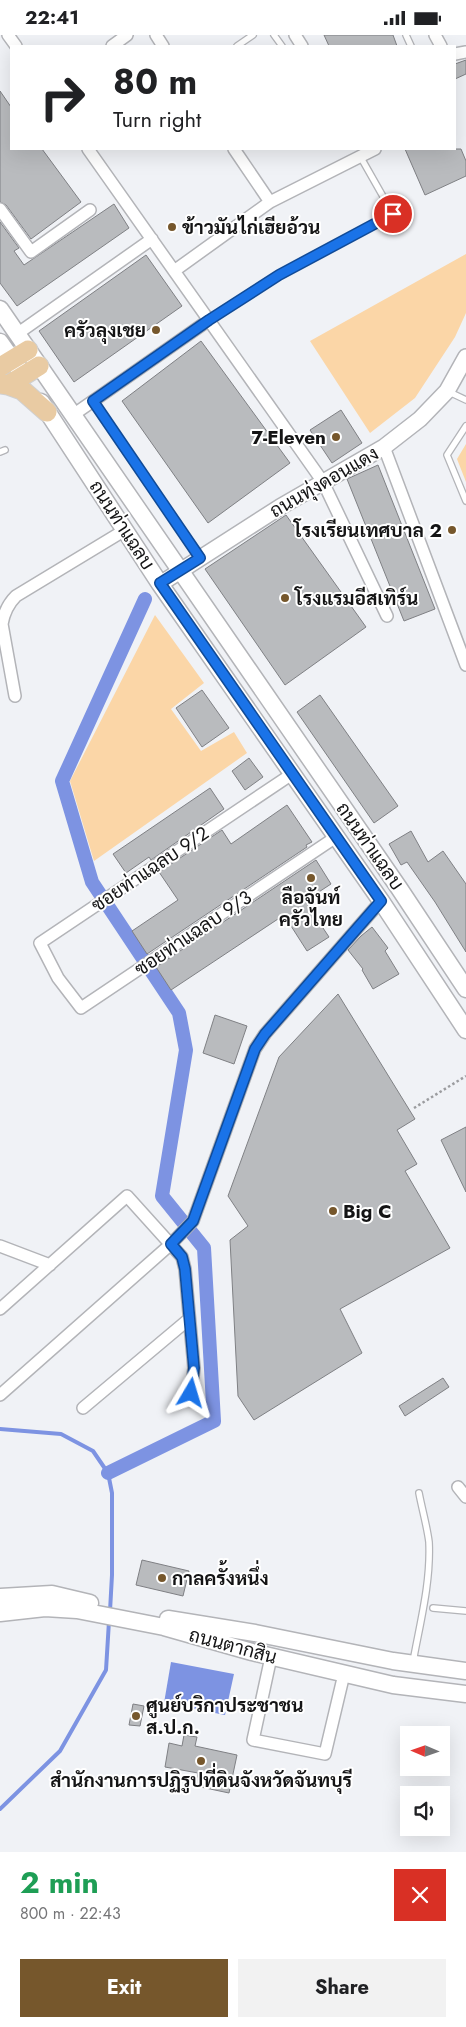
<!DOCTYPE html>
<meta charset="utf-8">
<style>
body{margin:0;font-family:Jost,Sarabun,sans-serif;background:#f2f2f2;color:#202124;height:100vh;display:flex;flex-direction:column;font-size:19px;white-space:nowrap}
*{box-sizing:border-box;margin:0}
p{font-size:16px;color:#757577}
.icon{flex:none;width:28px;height:28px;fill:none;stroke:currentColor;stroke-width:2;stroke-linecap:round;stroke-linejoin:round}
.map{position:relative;height:1817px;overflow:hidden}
.drawer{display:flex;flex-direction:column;background:#fff;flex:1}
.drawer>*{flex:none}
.top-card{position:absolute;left:10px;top:10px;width:446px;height:105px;border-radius:0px;box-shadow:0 5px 20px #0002;background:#fff;color:#202124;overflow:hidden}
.needle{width:32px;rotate:272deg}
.controls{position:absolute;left:400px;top:1691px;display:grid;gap:10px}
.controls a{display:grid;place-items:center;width:50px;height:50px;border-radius:0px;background:#fff;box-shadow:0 5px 20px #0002;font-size:25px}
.pin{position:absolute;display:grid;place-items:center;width:42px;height:42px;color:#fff;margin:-21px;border:2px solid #fff;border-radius:50%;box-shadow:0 1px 5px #0007}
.me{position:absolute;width:55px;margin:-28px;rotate:7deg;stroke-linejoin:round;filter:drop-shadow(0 0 4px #0008)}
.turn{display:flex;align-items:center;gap:18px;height:105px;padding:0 20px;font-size:22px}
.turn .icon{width:65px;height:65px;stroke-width:2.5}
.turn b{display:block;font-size:35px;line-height:42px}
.round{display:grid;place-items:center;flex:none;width:52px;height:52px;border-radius:0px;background:#f2f2f2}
.overview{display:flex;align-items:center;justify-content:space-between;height:85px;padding:0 20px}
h1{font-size:30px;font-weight:700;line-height:38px;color:#1e9e55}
.action{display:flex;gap:10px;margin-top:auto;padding:10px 20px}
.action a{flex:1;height:58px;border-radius:0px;background:#76572c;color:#fff;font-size:20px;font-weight:700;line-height:58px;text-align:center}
.action a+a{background:#f2f2f2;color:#202124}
.status{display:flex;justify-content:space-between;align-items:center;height:35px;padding:0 25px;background:#fff;direction:ltr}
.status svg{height:14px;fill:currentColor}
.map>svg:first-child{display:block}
.green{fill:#fbd6a7}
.water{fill:#7d93e2}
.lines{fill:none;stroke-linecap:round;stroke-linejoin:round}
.stream{stroke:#7d93e2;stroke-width:4}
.canal{stroke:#7d93e2;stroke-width:14}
.building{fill:#b9bbbe;stroke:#7f8084}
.service-casing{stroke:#b3b4b8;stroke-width:8}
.minor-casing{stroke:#b3b4b8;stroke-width:14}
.tertiary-casing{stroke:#b3b4b8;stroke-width:18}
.secondary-casing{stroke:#b3b4b8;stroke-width:19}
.primary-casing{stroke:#d0d0d0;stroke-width:21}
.path{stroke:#9b9c9f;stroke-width:2.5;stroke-dasharray:2.5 2.5;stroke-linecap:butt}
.service{stroke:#fff;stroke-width:5.5}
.minor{stroke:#fff;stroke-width:11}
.tertiary{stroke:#fff;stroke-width:15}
.secondary{stroke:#fff;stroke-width:16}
.primary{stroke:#e9cba3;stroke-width:19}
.route-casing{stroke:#114b97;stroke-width:12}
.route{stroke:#1a73e8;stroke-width:9}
.poi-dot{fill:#76572c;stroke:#fff;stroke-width:2}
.labels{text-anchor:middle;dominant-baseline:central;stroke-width:4;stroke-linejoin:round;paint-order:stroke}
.poi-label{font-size:19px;font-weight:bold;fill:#141415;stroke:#fff;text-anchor:start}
.street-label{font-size:19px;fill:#141415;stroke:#fff}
</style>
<div class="status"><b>22:41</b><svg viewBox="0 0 49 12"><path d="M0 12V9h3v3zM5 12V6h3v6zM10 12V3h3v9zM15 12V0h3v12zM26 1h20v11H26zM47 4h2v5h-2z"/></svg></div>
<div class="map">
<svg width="466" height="1817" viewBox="0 0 466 1817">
<rect width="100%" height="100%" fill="#f0f2f6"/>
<path class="green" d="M 466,219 L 466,278 L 455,302 L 415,363 L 370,398 L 310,306 Z
M 466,409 L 466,447 L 457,424 Z
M 155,580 L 204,648 L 171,674 L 201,716 L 234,697 L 247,718 L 94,826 L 70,746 Z"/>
<path class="water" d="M 171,1627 L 234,1639 L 225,1680 L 164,1668 Z"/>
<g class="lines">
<path class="stream" d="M 0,1394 L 61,1399 L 93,1416 L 108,1438 L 112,1458 L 112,1540 L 110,1576
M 0,1774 L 60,1716 L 106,1635 L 109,1586"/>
<path class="canal" d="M 108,1438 L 214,1386 L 204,1213 L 162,1161 L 186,1015 L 179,978 L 92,847 L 62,746 L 145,564"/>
</g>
<path class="building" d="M 324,0 L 393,0 L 397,11 L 329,11 Z
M 466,25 L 466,39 L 455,44 L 455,29 Z
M 0,56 L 11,72 L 11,114 L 42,114 L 81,167 L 31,204 L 6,170 L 0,167 Z
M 405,114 L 461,114 L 466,126 L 466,141 L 425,160 Z
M 114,169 L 129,193 L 17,271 L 0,248 L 0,187 L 19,213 L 14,216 L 24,230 Z
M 146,220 L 182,271 L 74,347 L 39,296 Z
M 201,306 L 290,428 L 208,488 L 122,366 Z
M 341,375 L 362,408 L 332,428 L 310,395 Z
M 378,430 L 435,574 L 404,586 L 347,444 Z
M 286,480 L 366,592 L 285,650 L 205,534 Z
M 202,655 L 229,693 L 202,712 L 176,673 Z
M 320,660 L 398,771 L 374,788 L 297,677 Z
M 249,723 L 263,742 L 245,755 L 232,736 Z
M 210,753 L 224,774 L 151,825 L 149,822 L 126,838 L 113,819 Z
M 287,770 L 312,807 L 306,810 L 307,812 L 147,919 L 132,896 L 178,865 L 159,837 L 222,795 L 231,809 Z
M 411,796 L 428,827 L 443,816 L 466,849 L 466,917 L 435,867 L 407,827 L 401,830 L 389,809 Z
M 316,825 L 331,849 L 305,866 L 329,902 L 307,916 L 284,880 L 171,955 L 156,932 Z
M 372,892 L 388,913 L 385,916 L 399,939 L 373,954 L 362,935 L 363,934 L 348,915 L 361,901 Z
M 338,959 L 415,1084 L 397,1095 L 417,1129 L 405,1136 L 450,1213 L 340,1274 L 362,1318 L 254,1385 L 238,1361 L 230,1205 L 248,1191 L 228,1161 L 279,1022 Z
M 215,980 L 247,991 L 234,1029 L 203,1018 Z
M 466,1092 L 466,1157 L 441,1105 Z
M 443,1343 L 449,1352 L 405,1381 L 399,1371 Z
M 142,1525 L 189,1536 L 183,1561 L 136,1550 Z
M 133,1669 L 144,1671 L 140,1691 L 129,1690 Z
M 184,1700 L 197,1702 L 195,1711 L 237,1720 L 229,1758 L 196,1751 L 198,1738 L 165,1732 L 169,1708 L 182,1711 Z"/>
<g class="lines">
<g class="service-casing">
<path id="service" d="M 274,0 L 282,11
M 406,0 L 411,11
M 237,11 L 253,0
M 209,285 L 279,240 L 393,179 L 360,121
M 447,356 L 466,365
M 93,366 L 200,523
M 466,391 L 447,420 L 466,466
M 0,417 L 5,415
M 433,1573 L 466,1576
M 413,1627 C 420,1588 431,1547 429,1507 C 427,1491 422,1474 419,1458"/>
</g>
<g class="minor-casing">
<path id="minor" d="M 8,0 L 16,11
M 156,0 L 163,11
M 295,0 L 302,11
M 435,0 L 441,11
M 112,11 L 127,0
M 455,19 L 466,17
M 88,114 L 323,447 L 387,581
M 270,167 L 375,114
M 0,174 L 31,217 L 90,175
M 174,236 L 270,167 L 234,114
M 17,299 L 152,204
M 73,380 L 209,285
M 384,412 L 466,630
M 15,661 L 2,589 C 4,577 8,569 16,561 L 125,495
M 292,739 L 40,908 L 58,943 L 81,973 L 336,802
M 0,1211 L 50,1230
M 0,1274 L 127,1161 L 182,1222 L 185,1234 L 194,1333 L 191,1357
M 0,1360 L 171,1209 L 193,1186 L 255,1014 L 265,999 L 381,866
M 83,1373 L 189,1284
M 458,1452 L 466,1462
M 271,1622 L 253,1705 L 325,1719 L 344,1639"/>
</g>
<g class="tertiary-casing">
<path id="tertiary" d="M 160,549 L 280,472 L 384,412 L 420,384 L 447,356 L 466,322"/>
</g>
<g class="secondary-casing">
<path id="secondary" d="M 0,274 L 399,853 L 466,954
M 0,307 L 19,334
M 41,367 L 160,549 L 381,866 L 466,995
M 0,1562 L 52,1559 L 90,1568
M 0,1578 L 45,1573 L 77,1575 L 164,1592 L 252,1617 L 393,1650 L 466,1659
M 168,1584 L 255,1598 L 393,1626 L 466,1636"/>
</g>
<g class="primary-casing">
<path id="primary" d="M 0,332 L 28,315
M 1,349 L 8,350 L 39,331
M 8,350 L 22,355 L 47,377"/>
</g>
<path class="path" d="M 414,1073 L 466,1041"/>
<use href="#service" class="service"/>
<use href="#minor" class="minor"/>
<use href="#tertiary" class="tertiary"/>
<use href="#secondary" class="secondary"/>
<use href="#primary" class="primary"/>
</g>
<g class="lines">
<g class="route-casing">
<path id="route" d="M 191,1358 L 194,1333 L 185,1234 L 182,1222 L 171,1209 L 193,1186 L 255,1014 L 265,999 L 381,866 L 160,548 L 200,523 L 93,366 L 209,285 L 279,240 L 393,179"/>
</g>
<use href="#route" class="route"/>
</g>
<g class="poi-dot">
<circle cx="172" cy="192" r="5"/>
<circle cx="156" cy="295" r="5"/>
<circle cx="336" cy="402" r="5"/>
<circle cx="452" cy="495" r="5"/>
<circle cx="285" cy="563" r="5"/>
<circle cx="311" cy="843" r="5"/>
<circle cx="333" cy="1176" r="5"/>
<circle cx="162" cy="1543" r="5"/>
<circle cx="136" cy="1681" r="5"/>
<circle cx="201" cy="1726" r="5"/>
</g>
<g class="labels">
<g class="poi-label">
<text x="182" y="192">ข้าวมันไก่เฮียอ้วน</text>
<text x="146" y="295" text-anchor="end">ครัวลุงเชย</text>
<text x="326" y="402" text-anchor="end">7-Eleven</text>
<text x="442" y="495" text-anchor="end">โรงเรียนเทศบาล 2</text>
<text x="295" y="563">โรงแรมอีสเทิร์น</text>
<text x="311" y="862" text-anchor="middle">ลือจันท์<tspan x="311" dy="22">ครัวไทย</tspan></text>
<text x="343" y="1176">Big C</text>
<text x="172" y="1543">กาลครั้งหนึ่ง</text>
<text x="146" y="1670">ศูนย์บริกาประชาชน<tspan x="146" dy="22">ส.ป.ก.</tspan></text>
<text x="201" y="1745" text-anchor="middle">สำนักงานการปฏิรูปที่ดินจังหวัดจันทบุรี</text>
</g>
<g class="street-label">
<text transform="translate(324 447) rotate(-30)">ถนนทุ่งดอนแดง</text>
<text transform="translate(122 490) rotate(57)">ถนนท่าแฉลบ</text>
<text transform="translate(370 811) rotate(55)">ถนนท่าแฉลบ</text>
<text transform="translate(150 834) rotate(-34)">ซอยท่าแฉลบ 9/2</text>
<text transform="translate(193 898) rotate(-34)">ซอยท่าแฉลบ 9/3</text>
<text transform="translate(233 1611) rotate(15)">ถนนตากสิน</text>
</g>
</g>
</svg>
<div class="controls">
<a><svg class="needle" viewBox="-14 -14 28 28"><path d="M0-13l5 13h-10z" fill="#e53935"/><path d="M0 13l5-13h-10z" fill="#757577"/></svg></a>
<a><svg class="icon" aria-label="sound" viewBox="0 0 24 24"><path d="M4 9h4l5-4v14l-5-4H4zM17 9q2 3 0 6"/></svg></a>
</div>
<div class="pin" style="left:393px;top:179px;background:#d93025"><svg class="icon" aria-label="arrive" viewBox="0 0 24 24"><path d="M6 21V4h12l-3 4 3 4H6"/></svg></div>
<svg class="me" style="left:191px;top:1358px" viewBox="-20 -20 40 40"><path d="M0-17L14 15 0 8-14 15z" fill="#1a73e8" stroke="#fff" stroke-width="4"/></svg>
<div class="top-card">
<div class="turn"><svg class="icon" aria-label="right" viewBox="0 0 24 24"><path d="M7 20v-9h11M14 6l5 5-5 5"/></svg><div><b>80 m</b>Turn right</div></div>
</div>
</div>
<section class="drawer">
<div class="overview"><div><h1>2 min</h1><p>800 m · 22:43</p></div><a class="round" style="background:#d93025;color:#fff"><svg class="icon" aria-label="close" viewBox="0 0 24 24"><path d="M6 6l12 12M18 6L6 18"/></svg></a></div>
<div class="action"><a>Exit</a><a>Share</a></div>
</section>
